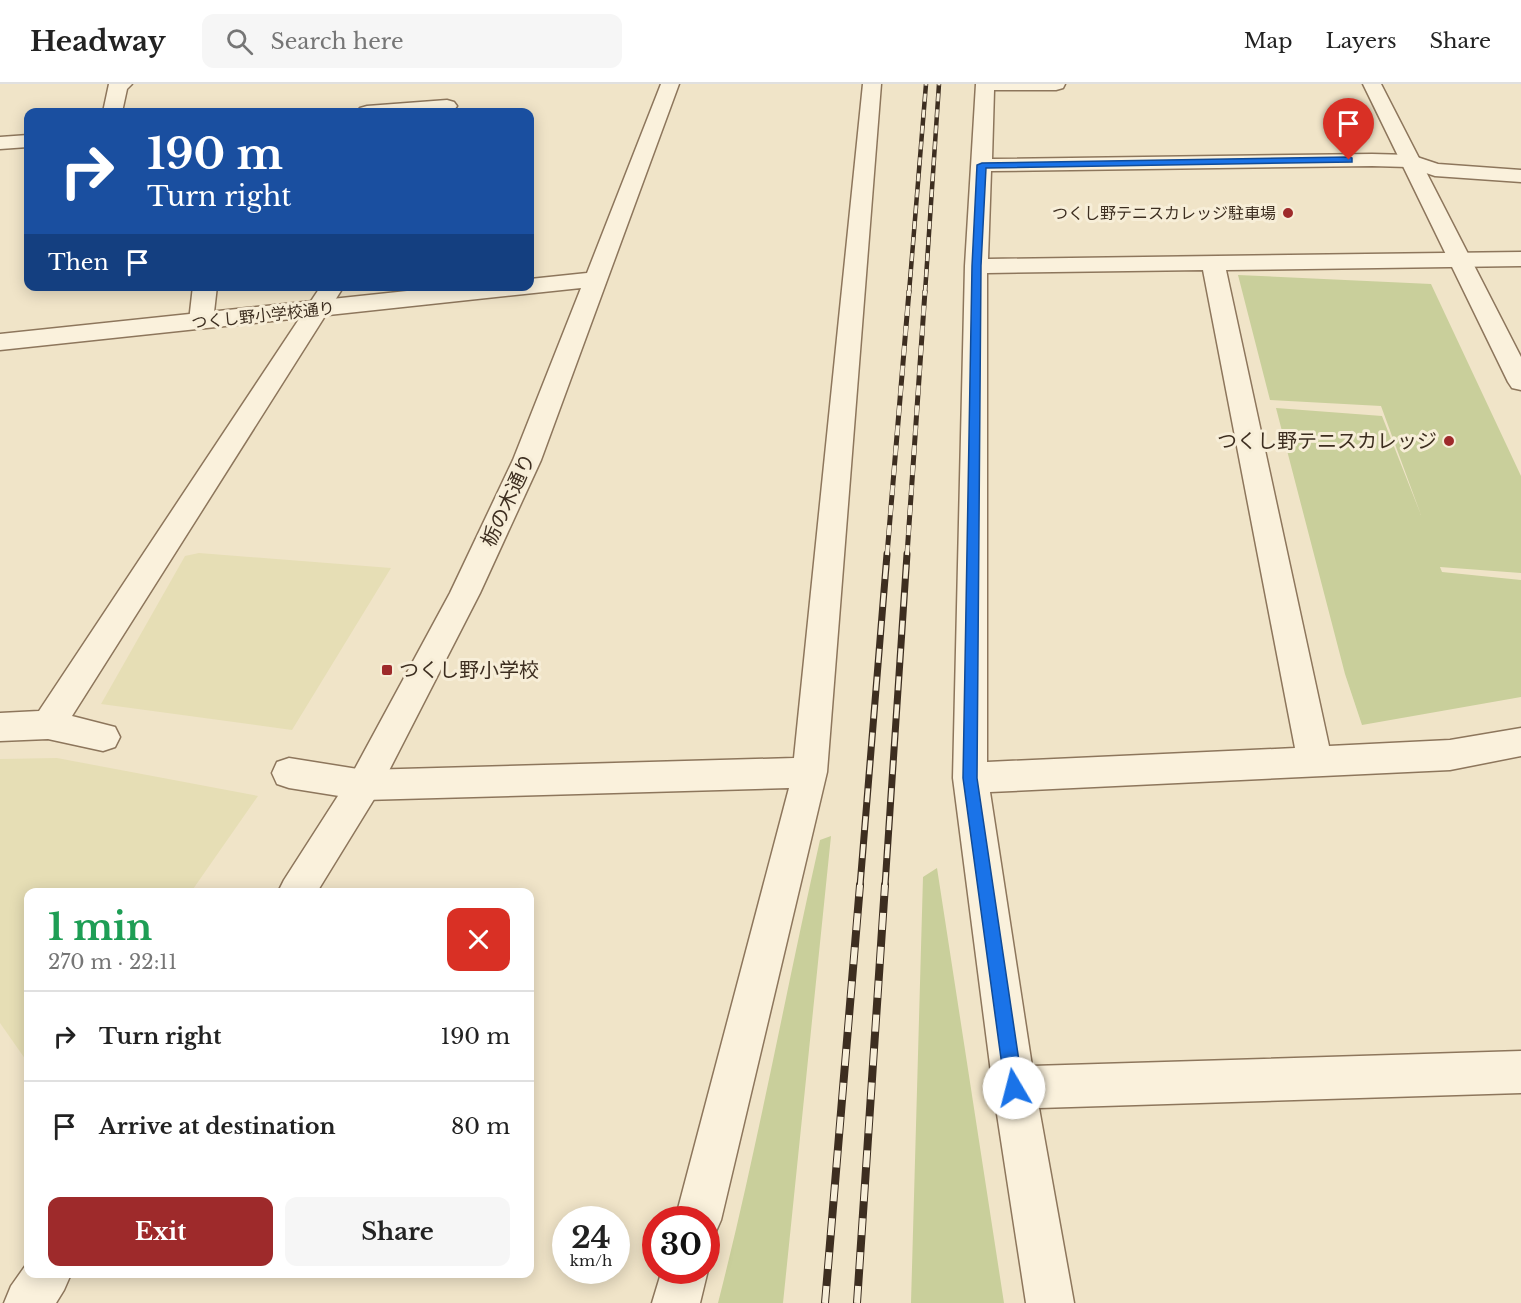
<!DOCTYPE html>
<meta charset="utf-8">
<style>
body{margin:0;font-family:"Libre Baskerville","Noto Sans JP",serif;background:#f6f6f6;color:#222;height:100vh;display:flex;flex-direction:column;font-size:22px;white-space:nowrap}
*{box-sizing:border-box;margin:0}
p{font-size:20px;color:#767676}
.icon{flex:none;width:33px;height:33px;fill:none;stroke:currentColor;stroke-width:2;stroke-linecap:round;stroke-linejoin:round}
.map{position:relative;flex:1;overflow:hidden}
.details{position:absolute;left:24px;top:804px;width:510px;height:390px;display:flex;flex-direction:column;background:#fff;border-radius:12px;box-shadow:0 3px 15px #0003}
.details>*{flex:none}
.guide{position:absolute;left:24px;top:24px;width:510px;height:183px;border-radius:12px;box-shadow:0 3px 15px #0003;background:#1a4fa0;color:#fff;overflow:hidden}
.speed{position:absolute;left:552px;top:1122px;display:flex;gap:12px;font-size:30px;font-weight:700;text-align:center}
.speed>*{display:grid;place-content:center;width:78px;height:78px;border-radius:50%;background:#fff;box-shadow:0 3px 15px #0003;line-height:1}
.speed small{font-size:15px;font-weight:400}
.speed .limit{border:9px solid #d22;background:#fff;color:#111}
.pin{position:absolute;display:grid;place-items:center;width:51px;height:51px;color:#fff;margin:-62px -26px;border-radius:50% 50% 50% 0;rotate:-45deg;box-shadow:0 0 6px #0007}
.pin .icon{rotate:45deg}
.me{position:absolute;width:66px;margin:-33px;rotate:352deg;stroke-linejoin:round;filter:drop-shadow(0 0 4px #0008)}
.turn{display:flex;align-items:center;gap:21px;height:126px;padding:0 24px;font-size:27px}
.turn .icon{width:78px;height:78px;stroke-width:2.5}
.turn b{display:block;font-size:42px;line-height:51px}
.then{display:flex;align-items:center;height:57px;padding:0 24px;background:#0003;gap:12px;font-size:22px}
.round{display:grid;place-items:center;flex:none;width:63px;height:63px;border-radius:12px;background:#f6f6f6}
.headline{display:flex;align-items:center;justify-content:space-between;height:102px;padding:0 24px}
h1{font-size:36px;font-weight:700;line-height:45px;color:#1e9e55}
.button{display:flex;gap:12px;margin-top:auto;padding:12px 24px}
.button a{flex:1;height:69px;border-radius:12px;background:#9e2a2b;color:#fff;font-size:24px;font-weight:700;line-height:69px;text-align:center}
.button a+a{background:#f6f6f6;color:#222}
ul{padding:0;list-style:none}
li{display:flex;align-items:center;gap:18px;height:90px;padding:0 24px;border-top:2px solid #e0e0e0}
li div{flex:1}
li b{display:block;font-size:22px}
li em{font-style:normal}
header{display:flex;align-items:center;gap:36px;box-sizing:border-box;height:84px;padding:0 30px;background:#fff;border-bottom:2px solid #e0e0e0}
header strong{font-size:28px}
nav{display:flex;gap:33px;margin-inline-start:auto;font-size:21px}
.search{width:420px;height:54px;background:#f6f6f6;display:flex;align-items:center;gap:15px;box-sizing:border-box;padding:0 21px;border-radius:12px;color:#767676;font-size:22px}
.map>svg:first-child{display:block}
.farmland{fill:#e6deb5}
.green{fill:#c9cf9b}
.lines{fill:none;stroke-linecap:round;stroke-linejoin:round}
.minor-casing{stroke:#8d765c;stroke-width:3}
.tertiary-casing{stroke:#8d765c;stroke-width:3}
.minor{fill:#faf1dc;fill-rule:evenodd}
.tertiary{fill:#faf1dc;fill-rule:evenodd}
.rail-far3-casing{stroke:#3d2e20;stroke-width:4.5}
.rail-far2-casing{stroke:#3d2e20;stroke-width:5}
.rail-far1-casing{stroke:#3d2e20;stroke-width:7}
.rail-casing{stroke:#3d2e20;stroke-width:8}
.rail-far3{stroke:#f7eed8;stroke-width:3;stroke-dasharray:8;stroke-linecap:butt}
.rail-far2{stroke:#f7eed8;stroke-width:4;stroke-dasharray:10;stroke-linecap:butt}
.rail-far1{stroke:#f7eed8;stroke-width:4.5;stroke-dasharray:14;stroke-linecap:butt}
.rail{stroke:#f7eed8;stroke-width:6;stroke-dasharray:17;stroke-linecap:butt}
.route{fill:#1a73e8;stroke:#114b97;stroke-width:1.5}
.poi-dot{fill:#9e2a2b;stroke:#f7eed8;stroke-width:2}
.labels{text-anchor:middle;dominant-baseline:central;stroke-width:6;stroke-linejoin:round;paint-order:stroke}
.far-poi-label{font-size:16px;fill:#3d2e20;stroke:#f7eed8;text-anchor:end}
.far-street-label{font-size:16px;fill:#3d2e20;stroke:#f7eed8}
.poi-label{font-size:20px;fill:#3d2e20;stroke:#f7eed8;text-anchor:end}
.street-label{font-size:20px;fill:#3d2e20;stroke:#f7eed8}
</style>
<header>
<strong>Headway</strong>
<div class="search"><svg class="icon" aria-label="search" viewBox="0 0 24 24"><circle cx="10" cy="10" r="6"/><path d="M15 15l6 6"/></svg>Search here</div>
<nav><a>Map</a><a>Layers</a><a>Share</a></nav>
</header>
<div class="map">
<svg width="1521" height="1219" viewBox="0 0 1521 1219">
<rect width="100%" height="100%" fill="#f0e4c8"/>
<path class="farmland" d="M 199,469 L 391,484 L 292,646 L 101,620 L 185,472 Z
M 57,674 L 258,712 L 191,808 L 28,808 L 28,979 L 0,939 L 0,675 Z"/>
<path class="green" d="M 1238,191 L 1431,200 L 1521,392 L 1521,489 L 1440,483 L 1442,488 L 1521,496 L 1521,613 L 1362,641 L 1345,590 L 1276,324 L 1382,332 L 1421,431 L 1381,322 L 1270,316 Z
M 831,752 L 783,1219 L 718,1219 C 757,1066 785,911 820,756 Z
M 937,784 L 1004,1219 L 911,1219 L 923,793 Z"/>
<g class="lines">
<g class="minor-casing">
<path id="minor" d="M 109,0 L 132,0 L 127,5 L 122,28 L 103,28 Z
M 863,0 L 881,0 L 827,688 L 721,1136 L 714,1152 L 706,1155 L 706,1136 L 675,1136 L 789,704 L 364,716 L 289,704 L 277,700 L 272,689 L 277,678 L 289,674 L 364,686 L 794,674 Z
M 976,0 L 1065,0 L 1063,4 L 1056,6 L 994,6 L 992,75 L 1372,70 L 1411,71 L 1438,80 L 1521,86 L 1521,98 L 1435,92 L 1408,83 L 1372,82 L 991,87 L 988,175 L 1521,168 L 1521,182 L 1226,186 L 1329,662 L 1450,656 L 1521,644 L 1521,672 L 1450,686 L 990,708 L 1032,982 L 1521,967 L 1521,1009 L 1039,1024 L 1074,1219 L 1026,1219 L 993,1004 L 953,694 L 965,182 ZM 1203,186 L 1295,664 L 987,678 L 987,189 Z
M 447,16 L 454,18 L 457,22 L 454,26 L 437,28 L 357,28 L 360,24 L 367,22 Z
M 28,51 L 28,63 L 0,65 L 0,53 Z
M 193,202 L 217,202 L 213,237 L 210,242 L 201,244 L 192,242 L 189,237 Z
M 321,202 L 344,202 L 72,632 L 115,643 L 120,653 L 115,663 L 103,667 L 48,655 L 0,657 L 0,629 L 39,627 Z
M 706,1182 L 708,1186 L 700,1219 L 652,1219 L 662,1186 L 706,1186 Z"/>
</g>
<g class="tertiary-casing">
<path id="tertiary" d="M 661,0 L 679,0 L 541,376 L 480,509 L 376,712 L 317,808 L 278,808 L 284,796 L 352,690 L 450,509 L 513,376 L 581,204 L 0,266 L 0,250 L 454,202 L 530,202 L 530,195 L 587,189 Z
M 1363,0 L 1381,0 L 1521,273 L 1521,306 L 1512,304 L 1508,298 Z
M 28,1178 L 28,1190 L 71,1190 L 64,1206 L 56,1219 L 4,1219 L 11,1202 Z"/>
</g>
<use href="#minor" class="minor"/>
<use href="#tertiary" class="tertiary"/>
<g class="rail-far3-casing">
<path id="rail-far3" d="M 909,209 L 926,0
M 925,209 L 939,0"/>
</g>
<g class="rail-far2-casing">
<path id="rail-far2" d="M 887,471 L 909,207
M 907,471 L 925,207"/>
</g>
<g class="rail-far1-casing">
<path id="rail-far1" d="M 860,802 L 887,470
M 885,802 L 907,470"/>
</g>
<g class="rail-casing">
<path id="rail" d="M 825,1219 L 860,801
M 857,1219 L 885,801"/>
</g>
<use href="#rail-far3" class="rail-far3"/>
<use href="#rail-far2" class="rail-far2"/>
<use href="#rail-far1" class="rail-far1"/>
<use href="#rail" class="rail"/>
</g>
<path class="route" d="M 1349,73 L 1352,74 L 1352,78 L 986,84 L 981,182 L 977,694 L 1023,1004 L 1020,1010 L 1014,1013 L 1008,1010 L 1005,1004 L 963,694 L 972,182 L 977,81 L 982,79 Z"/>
<g class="poi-dot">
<circle cx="1288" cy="129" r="6"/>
<circle cx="1449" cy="357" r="6"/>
<rect x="381" y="580" width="12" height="12" rx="3"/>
</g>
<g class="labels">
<g class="far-poi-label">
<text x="1276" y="129">つくし野テニスカレッジ駐車場</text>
</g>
<g class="far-street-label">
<text transform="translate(263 231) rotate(-6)">つくし野小学校通り</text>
</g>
<g class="poi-label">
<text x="1437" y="357">つくし野テニスカレッジ</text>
<text x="399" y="586" text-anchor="start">つくし野小学校</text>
</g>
<g class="street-label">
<text transform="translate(508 416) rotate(-65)">栃の木通り</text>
</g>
</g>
</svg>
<div class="speed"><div>24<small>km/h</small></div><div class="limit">30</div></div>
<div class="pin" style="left:1349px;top:76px;background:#d93025"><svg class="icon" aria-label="arrive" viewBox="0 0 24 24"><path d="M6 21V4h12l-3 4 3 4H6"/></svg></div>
<svg class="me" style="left:1014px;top:1004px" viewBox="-20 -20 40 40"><circle r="19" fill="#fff"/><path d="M0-13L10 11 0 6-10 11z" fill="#1a73e8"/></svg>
<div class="guide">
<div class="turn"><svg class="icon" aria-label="right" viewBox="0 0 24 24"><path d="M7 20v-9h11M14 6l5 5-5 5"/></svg><div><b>190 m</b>Turn right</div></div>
<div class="then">Then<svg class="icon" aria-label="arrive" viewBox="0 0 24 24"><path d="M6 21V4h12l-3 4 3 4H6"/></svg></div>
</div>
<section class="details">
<div class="headline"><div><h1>1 min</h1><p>270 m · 22:11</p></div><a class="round" style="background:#d93025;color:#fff"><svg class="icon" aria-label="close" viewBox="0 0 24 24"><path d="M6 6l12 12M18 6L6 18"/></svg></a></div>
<ul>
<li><svg class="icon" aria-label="right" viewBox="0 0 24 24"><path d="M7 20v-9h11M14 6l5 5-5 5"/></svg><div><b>Turn right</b></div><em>190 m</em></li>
<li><svg class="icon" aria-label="arrive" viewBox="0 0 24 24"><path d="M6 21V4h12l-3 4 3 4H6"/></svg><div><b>Arrive at destination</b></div><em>80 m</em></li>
</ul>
<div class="button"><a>Exit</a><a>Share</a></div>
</section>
</div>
